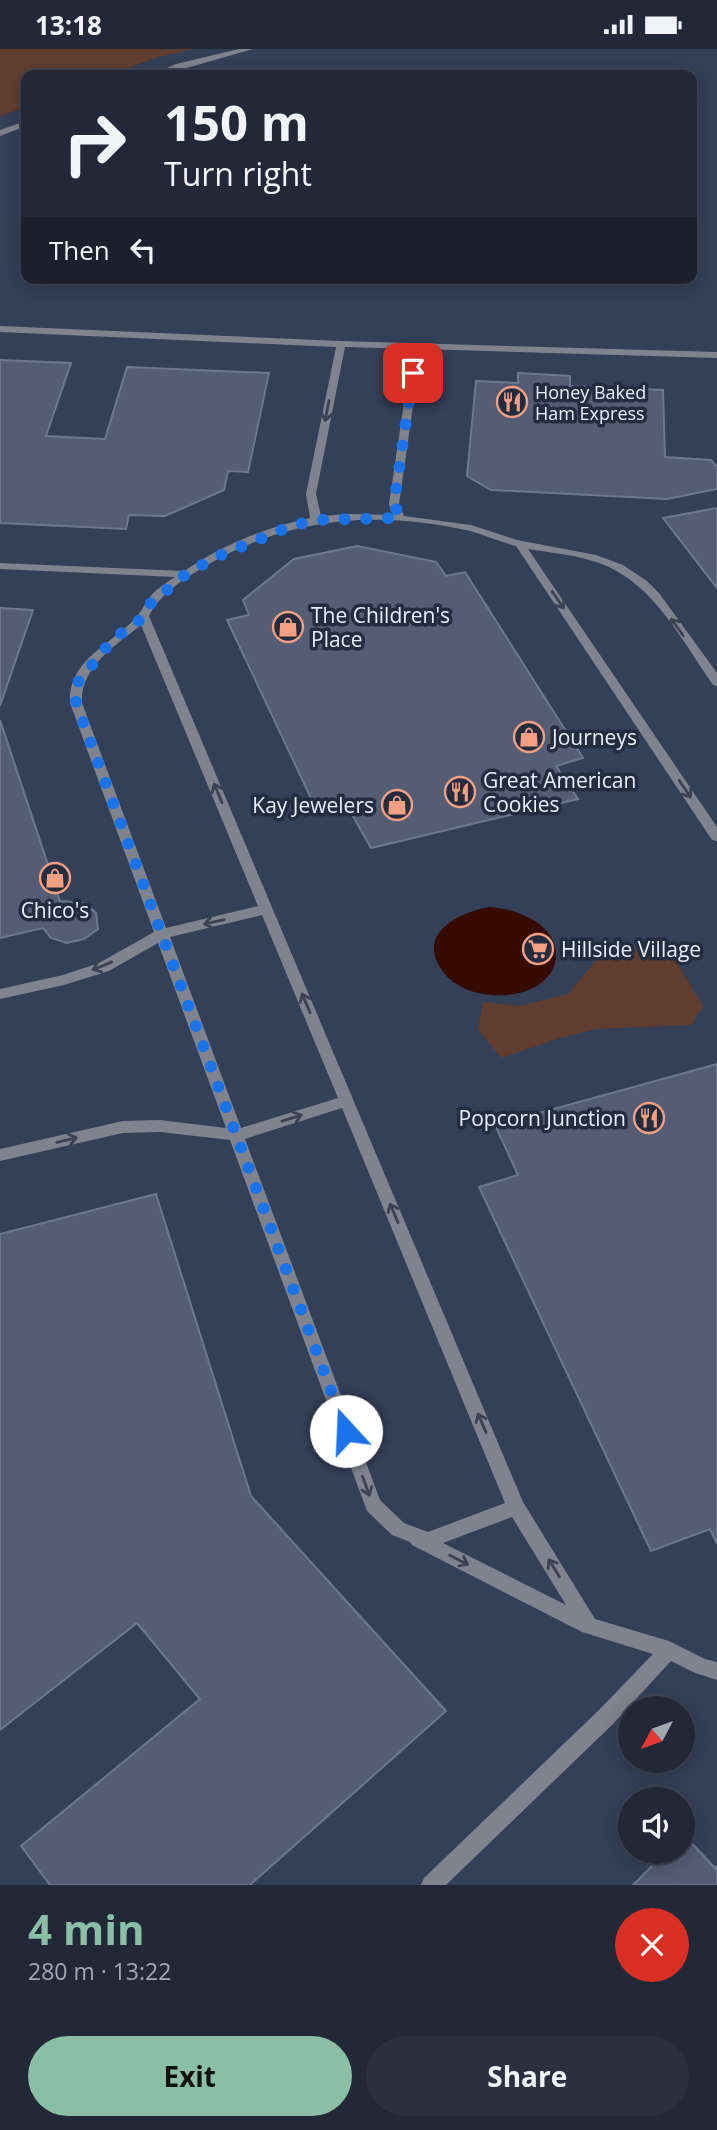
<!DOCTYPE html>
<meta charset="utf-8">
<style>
body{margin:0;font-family:"Open Sans",sans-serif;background:#2a3040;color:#f1f3f6;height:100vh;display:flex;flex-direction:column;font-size:26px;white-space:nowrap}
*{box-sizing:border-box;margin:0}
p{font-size:23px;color:#a2a6ae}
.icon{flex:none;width:38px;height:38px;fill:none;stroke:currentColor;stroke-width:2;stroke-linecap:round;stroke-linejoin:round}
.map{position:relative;height:1836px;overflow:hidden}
.panel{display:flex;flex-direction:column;background:#222838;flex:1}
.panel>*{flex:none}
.top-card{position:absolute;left:21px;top:21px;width:676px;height:214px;border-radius:14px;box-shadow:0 4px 18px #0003,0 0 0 2px #3f4453;background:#222838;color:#f1f3f6;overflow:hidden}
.needle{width:46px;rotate:229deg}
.buttons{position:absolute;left:618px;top:1647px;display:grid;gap:14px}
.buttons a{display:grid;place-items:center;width:77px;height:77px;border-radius:50%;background:#222838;box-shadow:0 4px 18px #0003,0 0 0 2px #3f4453;font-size:35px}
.pin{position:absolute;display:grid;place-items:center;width:60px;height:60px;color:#fff;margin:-30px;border-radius:14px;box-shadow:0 4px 10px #0006}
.me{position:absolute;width:77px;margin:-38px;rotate:340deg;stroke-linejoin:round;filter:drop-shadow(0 0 5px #0008)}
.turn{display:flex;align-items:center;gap:24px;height:147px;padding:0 28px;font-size:32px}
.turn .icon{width:91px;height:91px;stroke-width:2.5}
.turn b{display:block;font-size:49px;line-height:60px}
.then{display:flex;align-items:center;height:66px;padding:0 28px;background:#0003;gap:14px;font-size:26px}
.round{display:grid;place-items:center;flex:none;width:74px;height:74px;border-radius:37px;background:#2a3040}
.overview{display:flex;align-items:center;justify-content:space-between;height:119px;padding:0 28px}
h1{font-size:42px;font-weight:700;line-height:52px;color:#8abfa5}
.primary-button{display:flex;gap:14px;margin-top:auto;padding:14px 28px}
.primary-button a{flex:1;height:80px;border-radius:42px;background:#8abfa5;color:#111;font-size:28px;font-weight:700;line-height:80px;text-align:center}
.primary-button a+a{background:#2a3040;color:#f1f3f6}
.status{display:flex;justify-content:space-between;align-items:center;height:49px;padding:0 35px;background:#222838;direction:ltr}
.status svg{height:19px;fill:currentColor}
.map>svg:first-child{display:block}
.built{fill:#343f58;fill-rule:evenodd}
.green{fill:#613d30}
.water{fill:#360c00}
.building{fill:#545d73;stroke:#6e778e;stroke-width:2}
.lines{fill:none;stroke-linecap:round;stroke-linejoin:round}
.lane{fill:#7f838e;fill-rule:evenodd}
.oneway{stroke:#3b4253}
.route{stroke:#1a73e8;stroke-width:12;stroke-dasharray:0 21.6}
.labels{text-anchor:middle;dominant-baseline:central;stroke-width:7;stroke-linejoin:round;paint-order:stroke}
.far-poi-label{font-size:18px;fill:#e8eefb;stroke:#242c3f;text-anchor:start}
.poi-label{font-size:21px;fill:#e8eefb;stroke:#242c3f;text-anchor:start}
</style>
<div class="status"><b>13:18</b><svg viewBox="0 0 49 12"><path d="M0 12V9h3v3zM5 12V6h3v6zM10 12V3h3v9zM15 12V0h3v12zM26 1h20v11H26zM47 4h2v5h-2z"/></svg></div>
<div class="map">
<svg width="717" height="1836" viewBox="0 0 717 1836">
<rect width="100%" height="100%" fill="#2e364a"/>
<path class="built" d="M 194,0 L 717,0 L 717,1836 L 0,1836 L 0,67 L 26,58 L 26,229 L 691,229 L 691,26 L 109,26 L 158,8 ZM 630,1659 L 682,1659 L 682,1712 L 630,1712 ZM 630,1750 L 682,1750 L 682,1802 L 630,1802 Z"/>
<path class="green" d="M 0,0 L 194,0 L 158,8 L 109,26 L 26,26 L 26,58 L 0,67 Z
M 665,894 L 703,957 L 691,976 L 596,980 L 560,989 L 501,1009 L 478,980 L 483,953 L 520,957 L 568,945 L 603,903 Z"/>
<path class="water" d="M 489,858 C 583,866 573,952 491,946 C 474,945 455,938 444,924 C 414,886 457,864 489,858 Z"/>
<path class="building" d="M 0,311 L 71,314 L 46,387 L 105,390 L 127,318 L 269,324 L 248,423 L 228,422 L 224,441 L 165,467 L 129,466 L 126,480 L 0,474 Z
M 518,324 L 570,327 L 570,337 L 663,341 L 665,408 L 711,411 L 717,418 L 717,440 L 667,450 L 491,441 L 467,427 L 476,332 L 518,334 Z
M 717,459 L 717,539 L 663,469 Z
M 357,497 L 436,513 L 446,527 L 465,523 L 583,709 L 556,717 L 578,750 L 371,799 L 346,755 L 318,764 L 227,571 L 249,566 L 243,551 L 294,510 Z
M 0,559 L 33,561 L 0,657 Z
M 0,671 L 60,852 L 85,854 L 96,864 L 98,880 L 84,890 L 67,894 L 51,889 L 43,879 L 0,889 Z
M 717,1015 L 717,1495 L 710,1480 L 651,1502 L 479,1138 L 518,1126 L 495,1076 Z
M 156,1145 L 251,1447 L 446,1662 L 250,1836 L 50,1836 L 21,1797 L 200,1650 L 137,1574 L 0,1681 L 0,1185 Z
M 684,1786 L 715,1819 L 717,1817 L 717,1836 L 633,1836 L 667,1802 L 682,1802 Z"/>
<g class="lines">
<path class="lane" d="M 239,0 L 253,0 L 162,26 L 151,26 L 176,15 Z
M 26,72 L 26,77 L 0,87 L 0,81 Z
M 0,277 L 341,292 L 717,303 L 717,309 L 421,300 L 399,455 L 404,467 L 471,476 L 517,491 L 596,506 L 623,516 L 647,532 L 659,544 L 717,624 L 717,637 L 713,636 C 682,592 655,536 602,515 C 578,506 553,504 528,500 L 717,778 L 717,792 L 712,791 L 516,497 C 500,493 485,486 470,482 C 379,461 290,468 209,515 C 187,528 161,543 149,567 L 523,1453 L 595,1570 L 669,1592 L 705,1610 L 717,1613 L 717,1631 L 695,1624 L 671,1612 L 613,1675 L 446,1836 L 421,1836 L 424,1829 L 599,1661 L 653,1605 L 582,1583 L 412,1496 L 410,1493 L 392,1486 L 367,1462 L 230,1091 L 160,1083 L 123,1084 L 0,1112 L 0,1100 L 123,1072 L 160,1071 L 226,1079 L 158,894 L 109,922 L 64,936 L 0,950 L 0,940 L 63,926 L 99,914 L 154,883 L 70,654 C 68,609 113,596 137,567 C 142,562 145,554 149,549 C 156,540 166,534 175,528 L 0,520 L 0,514 L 184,522 C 222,496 266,478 310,469 L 306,445 L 336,298 L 0,283 ZM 345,298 L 412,300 L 389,455 L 393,466 L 351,465 L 321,467 L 316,445 ZM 141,576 L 258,857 L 166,879 L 82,654 C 80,618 116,596 141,576 ZM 262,866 L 338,1049 L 241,1079 L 170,888 ZM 342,1059 L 505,1454 L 428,1483 L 404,1474 L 380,1451 L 245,1090 ZM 512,1468 L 566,1556 L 443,1494 Z"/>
</g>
<defs><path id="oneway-shaft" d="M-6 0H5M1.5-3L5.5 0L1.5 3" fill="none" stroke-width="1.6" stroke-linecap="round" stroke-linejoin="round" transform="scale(1.75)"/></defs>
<g class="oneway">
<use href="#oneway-shaft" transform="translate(327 362) rotate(101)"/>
<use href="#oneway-shaft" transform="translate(558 551) rotate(56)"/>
<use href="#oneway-shaft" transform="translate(677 578) rotate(-126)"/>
<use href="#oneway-shaft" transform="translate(685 740) rotate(56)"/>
<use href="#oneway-shaft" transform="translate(218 744) rotate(-113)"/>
<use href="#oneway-shaft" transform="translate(214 873) rotate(167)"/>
<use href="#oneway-shaft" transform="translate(102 917) rotate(157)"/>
<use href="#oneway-shaft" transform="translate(306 954) rotate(-113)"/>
<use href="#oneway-shaft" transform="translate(292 1069) rotate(-17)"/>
<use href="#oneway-shaft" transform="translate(67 1091) rotate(-13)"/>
<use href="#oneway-shaft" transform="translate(394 1164) rotate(-113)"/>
<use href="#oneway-shaft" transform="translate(482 1374) rotate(-113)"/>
<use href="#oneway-shaft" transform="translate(366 1437) rotate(70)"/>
<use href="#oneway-shaft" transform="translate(459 1511) rotate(27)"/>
<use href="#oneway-shaft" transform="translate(554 1519) rotate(-122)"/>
</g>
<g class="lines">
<path class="route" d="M 346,1382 L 76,654 L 75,637 L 113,590 L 144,568 L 149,556 L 186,525 L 216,508 L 291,477 L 316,471 L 400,469 L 394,455 L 413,324"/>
</g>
<defs>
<g id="restaurant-ring" transform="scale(1.575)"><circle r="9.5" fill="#242c3f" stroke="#f39f83" stroke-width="1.5"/><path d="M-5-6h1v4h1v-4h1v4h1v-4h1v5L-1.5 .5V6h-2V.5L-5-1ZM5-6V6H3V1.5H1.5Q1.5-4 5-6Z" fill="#f39f83"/></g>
<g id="shop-ring" transform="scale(1.575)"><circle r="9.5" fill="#242c3f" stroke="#f39f83" stroke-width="1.5"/><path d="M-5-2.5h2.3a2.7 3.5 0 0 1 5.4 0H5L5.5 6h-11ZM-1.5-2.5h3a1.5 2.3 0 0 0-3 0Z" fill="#f39f83"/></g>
<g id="supermarket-ring" transform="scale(1.575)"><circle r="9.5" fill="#242c3f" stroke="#f39f83" stroke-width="1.5"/><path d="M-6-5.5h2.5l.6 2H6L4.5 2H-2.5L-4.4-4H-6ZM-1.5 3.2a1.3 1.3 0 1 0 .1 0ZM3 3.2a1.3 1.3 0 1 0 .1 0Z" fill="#f39f83"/></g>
</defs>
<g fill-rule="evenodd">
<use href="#restaurant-ring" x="512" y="353"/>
<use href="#shop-ring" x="288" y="578"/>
<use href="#shop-ring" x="529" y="688"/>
<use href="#restaurant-ring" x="460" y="743"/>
<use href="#shop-ring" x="397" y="756"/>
<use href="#shop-ring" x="55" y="829"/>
<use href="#supermarket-ring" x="538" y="900"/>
<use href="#restaurant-ring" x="649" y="1069"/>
</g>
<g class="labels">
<g class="far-poi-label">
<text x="535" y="343">Honey Baked<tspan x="535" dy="21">Ham Express</tspan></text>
</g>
<g class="poi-label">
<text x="311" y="566">The Children's<tspan x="311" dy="24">Place</tspan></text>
<text x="552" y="688">Journeys</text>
<text x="483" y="731">Great American<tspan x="483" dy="24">Cookies</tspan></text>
<text x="374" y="756" text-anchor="end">Kay Jewelers</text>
<text x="55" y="861" text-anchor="middle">Chico's</text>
<text x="561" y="900">Hillside Village</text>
<text x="626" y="1069" text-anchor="end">Popcorn Junction</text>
</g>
</g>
</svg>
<div class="buttons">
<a><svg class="needle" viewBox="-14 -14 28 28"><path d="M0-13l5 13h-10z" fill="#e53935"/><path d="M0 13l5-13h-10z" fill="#a2a6ae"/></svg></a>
<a><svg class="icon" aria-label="sound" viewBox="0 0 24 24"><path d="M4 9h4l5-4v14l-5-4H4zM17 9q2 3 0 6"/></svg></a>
</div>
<div class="pin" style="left:413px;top:324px;background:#d93025"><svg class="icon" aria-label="arrive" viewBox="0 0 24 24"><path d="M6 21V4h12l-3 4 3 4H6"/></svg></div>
<svg class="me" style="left:346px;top:1382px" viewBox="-20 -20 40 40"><circle r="19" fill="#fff"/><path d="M0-13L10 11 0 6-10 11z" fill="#1a73e8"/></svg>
<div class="top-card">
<div class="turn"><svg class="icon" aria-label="right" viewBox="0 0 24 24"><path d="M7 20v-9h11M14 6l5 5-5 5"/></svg><div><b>150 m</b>Turn right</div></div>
<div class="then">Then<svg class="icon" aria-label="left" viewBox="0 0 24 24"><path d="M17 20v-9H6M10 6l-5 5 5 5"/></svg></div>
</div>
</div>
<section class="panel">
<div class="overview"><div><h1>4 min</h1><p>280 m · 13:22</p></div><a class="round" style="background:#d93025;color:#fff"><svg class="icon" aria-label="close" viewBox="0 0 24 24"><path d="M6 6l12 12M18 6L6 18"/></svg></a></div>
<div class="primary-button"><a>Exit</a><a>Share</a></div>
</section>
